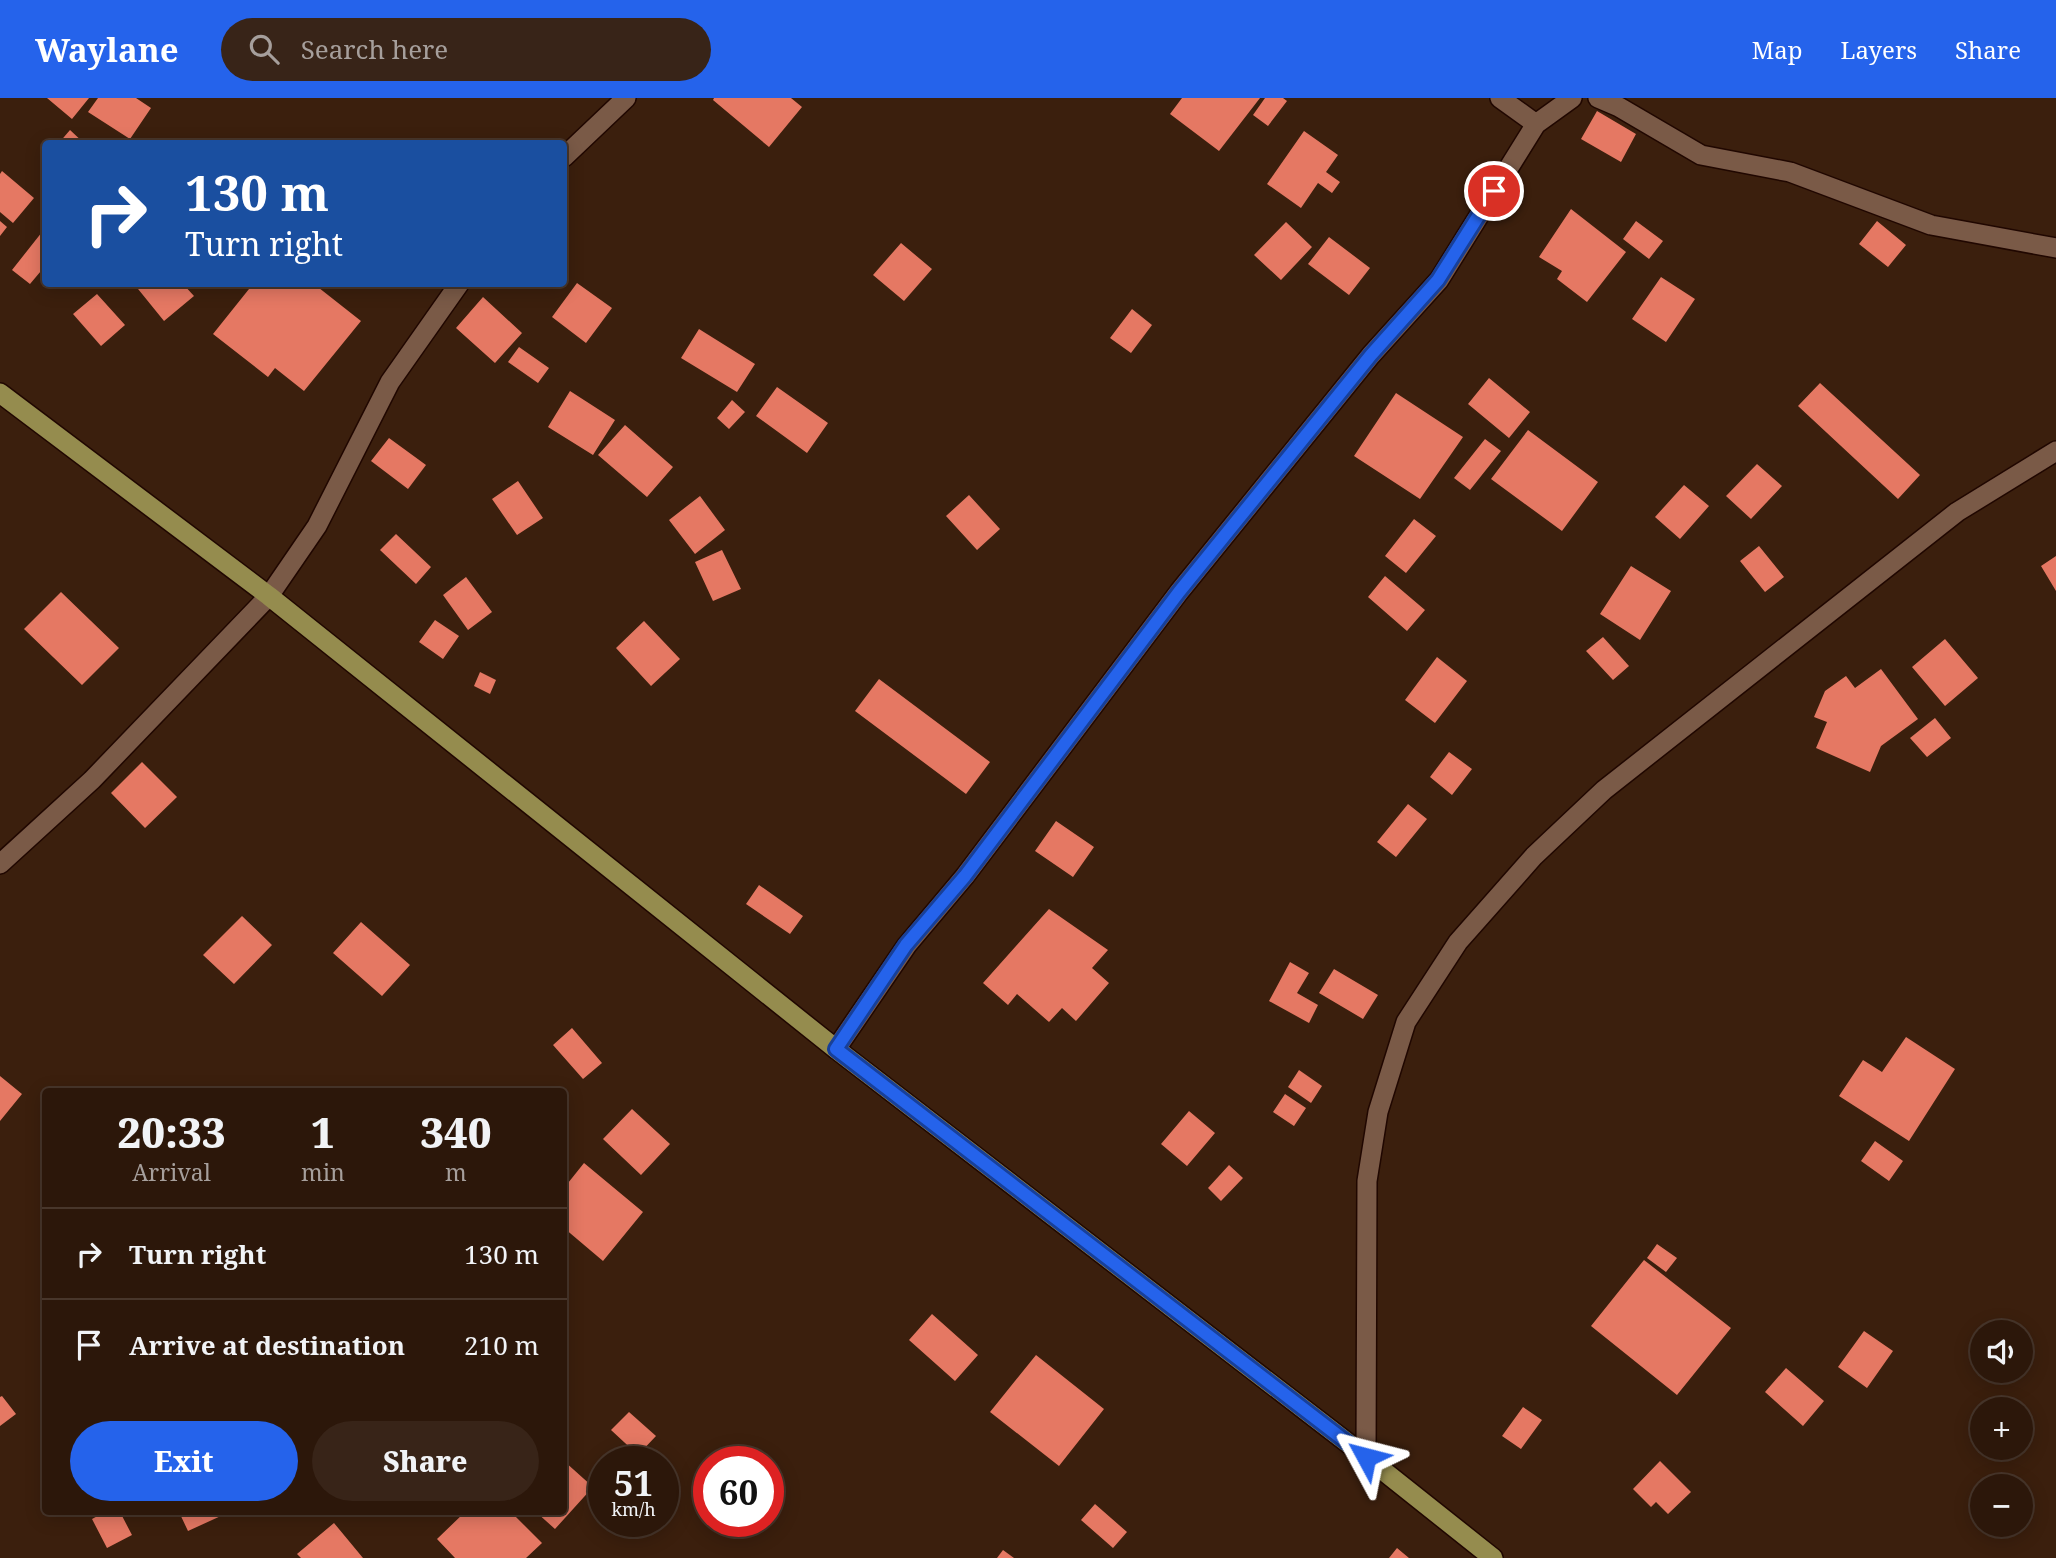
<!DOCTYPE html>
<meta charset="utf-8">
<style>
body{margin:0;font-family:"Noto Serif",serif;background:#382418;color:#f1f3f6;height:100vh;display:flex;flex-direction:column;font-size:26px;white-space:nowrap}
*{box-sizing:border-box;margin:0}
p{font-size:23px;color:#a69f9c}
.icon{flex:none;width:38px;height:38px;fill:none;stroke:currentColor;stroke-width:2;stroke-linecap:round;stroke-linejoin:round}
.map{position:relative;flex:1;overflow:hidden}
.panel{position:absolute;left:42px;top:990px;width:525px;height:427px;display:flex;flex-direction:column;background:#2c170a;border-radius:7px;box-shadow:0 4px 18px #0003,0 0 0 2px #48362b}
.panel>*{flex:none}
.guide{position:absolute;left:42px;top:42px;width:525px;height:147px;border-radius:7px;box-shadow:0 4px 18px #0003,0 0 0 2px #48362b;background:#1a4fa0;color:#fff;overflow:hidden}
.fabs{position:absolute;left:1970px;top:1222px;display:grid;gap:14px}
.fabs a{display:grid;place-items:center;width:63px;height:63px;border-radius:50%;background:#2c170a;box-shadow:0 4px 18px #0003,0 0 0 2px #48362b;font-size:35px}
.speed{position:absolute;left:588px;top:1348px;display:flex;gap:14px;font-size:35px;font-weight:700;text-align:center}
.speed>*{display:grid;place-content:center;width:91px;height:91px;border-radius:50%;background:#2c170a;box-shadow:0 4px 18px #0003,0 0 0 2px #48362b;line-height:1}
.speed small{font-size:18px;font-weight:400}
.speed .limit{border:10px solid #d22;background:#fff;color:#111}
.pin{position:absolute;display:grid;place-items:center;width:60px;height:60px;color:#fff;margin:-30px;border:4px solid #fff;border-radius:50%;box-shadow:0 2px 7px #0007}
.me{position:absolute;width:77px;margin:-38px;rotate:308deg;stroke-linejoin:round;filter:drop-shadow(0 0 5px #0008)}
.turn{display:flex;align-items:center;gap:24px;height:147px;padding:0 28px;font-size:32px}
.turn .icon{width:91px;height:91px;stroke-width:2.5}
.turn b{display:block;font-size:49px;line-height:60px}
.eta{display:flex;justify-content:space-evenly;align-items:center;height:119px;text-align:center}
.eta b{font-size:42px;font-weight:800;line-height:49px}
.primary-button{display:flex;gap:14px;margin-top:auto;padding:14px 28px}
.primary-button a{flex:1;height:80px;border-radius:42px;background:#2563eb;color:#fff;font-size:28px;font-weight:800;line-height:80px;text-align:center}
.primary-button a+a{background:#382418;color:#f1f3f6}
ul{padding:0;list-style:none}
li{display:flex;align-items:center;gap:21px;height:91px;padding:0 28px;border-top:2px solid #48362b}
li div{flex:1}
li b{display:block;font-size:26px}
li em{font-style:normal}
header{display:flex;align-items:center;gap:42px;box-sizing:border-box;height:98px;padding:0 35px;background:#2563eb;color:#fff}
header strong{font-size:33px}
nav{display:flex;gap:38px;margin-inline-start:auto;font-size:24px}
.search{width:490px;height:63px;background:#382418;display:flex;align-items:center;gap:18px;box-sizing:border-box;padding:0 24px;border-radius:38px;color:#a69f9c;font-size:26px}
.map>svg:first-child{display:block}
.building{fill:#e57863}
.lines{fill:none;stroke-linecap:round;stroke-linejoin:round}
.minor-casing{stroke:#200700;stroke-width:22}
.tertiary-casing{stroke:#200700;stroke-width:22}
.primary-casing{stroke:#200700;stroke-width:22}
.minor{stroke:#7a5a47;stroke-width:19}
.tertiary{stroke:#7a5a47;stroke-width:19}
.primary{stroke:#958c4e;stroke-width:19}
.route-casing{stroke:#184099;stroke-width:18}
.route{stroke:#2563eb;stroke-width:12}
</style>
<header>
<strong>Waylane</strong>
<div class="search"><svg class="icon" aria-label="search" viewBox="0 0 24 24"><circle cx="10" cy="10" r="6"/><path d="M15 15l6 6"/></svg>Search here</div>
<nav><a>Map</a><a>Layers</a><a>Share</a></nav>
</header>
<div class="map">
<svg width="2056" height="1460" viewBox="0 0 2056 1460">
<rect width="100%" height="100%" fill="#3b1f0d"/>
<path class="building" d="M 47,0 L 89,0 L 72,21 Z
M 98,0 L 136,0 L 151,10 L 130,41 L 88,14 Z
M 714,0 L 791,0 L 802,9 L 769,49 L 713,2 Z
M 1182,0 L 1260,0 L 1219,53 L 1170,16 Z
M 1265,0 L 1283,0 L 1287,3 L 1268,28 L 1253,17 Z
M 1597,13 L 1636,36 L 1621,64 L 1581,41 Z
M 70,32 L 85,46 L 58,46 Z
M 1304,33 L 1338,57 L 1326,74 L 1340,84 L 1332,95 L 1318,85 L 1301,110 L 1267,86 Z
M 2,73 L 34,100 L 13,125 L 0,114 L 0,76 Z
M 1571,111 L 1626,154 L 1587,204 L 1557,181 L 1562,173 L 1539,159 Z
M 0,123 L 7,129 L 0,138 Z
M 1636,123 L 1663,143 L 1649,161 L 1623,141 Z
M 1877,123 L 1906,147 L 1888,169 L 1859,146 Z
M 1286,124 L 1312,149 L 1281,182 L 1254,157 Z
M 46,129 L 46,167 L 30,186 L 12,172 Z
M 1329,139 L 1370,170 L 1349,197 L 1308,166 Z
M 901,145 L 932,171 L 904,203 L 873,177 Z
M 1661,179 L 1695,201 L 1666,244 L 1632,221 Z
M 577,185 L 612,210 L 586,245 L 552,219 Z
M 134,186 L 183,186 L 194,198 L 164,223 Z
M 253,186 L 314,186 L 361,223 L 304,293 L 275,270 L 268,279 L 213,236 Z
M 97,196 L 125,227 L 101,248 L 73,216 Z
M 483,199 L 522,235 L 495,265 L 456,230 Z
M 1132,211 L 1152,227 L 1131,255 L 1110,240 Z
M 699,231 L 755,266 L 737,294 L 681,260 Z
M 519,249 L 549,270 L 538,285 L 508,264 Z
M 1489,280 L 1530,314 L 1509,340 L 1468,306 Z
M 1820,285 L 1920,377 L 1898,401 L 1798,308 Z
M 777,289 L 828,325 L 807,355 L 756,318 Z
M 570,293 L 615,322 L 593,357 L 548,329 Z
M 1396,295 L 1463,339 L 1420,401 L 1354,358 Z
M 732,302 L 745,314 L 729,331 L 717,320 Z
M 625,327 L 673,369 L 647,399 L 598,357 Z
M 1528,332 L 1598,384 L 1562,433 L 1491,381 Z
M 389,340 L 426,367 L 408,391 L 371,363 Z
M 1485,341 L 1501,353 L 1470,392 L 1454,380 Z
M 1757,366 L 1782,388 L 1751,421 L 1726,398 Z
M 518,383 L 543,420 L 517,437 L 492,401 Z
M 1684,387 L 1709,408 L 1680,441 L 1655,419 Z
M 969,397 L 1000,431 L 977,452 L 946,418 Z
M 700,398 L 725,432 L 695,456 L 669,422 Z
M 1414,421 L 1436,438 L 1406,475 L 1385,458 Z
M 396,436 L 431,469 L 416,486 L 380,452 Z
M 1759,448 L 1784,479 L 1765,494 L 1740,463 Z
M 722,452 L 741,491 L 713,503 L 695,464 Z
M 2056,458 L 2056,493 L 2041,468 Z
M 1631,468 L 1671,493 L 1640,542 L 1600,516 Z
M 1385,478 L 1425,512 L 1407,533 L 1368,499 Z
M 466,479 L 492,514 L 468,532 L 443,497 Z
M 61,494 L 119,550 L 82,587 L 24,531 Z
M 435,522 L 459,538 L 443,561 L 419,544 Z
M 644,523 L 680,561 L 651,588 L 616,550 Z
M 1603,539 L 1629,568 L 1613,582 L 1586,553 Z
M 1945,541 L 1978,580 L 1945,608 L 1912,569 Z
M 1437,559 L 1467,583 L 1435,625 L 1405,602 Z
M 1881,571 L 1918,621 L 1881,648 L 1870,674 L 1816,650 L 1827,624 L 1814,619 L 1825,593 L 1846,578 L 1855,590 Z
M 480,574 L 496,582 L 490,596 L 474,588 Z
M 879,581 L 990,664 L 966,696 L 855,613 Z
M 1935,620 L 1951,640 L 1927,659 L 1910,640 Z
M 1449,654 L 1472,671 L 1452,697 L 1430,679 Z
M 142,664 L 177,699 L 145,730 L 111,695 Z
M 1408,706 L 1427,721 L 1396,759 L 1377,744 Z
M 1056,723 L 1094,749 L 1073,779 L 1035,753 Z
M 759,787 L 803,818 L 790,836 L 746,806 Z
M 1049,811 L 1108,852 L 1092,870 L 1109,885 L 1076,923 L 1062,910 L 1049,924 L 1017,896 L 1008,907 L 983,885 Z
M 242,818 L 272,847 L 234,886 L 203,857 Z
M 361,824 L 410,867 L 382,898 L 333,855 Z
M 1290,864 L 1309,875 L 1297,895 L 1318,907 L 1309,925 L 1269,903 Z
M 1334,871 L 1378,897 L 1363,921 L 1319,895 Z
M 572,930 L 602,965 L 583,981 L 553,947 Z
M 1906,939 L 1955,971 L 1909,1043 L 1839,998 L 1863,962 L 1882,974 Z
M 1299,972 L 1322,988 L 1311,1005 L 1288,989 Z
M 0,978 L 22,996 L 0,1023 Z
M 1285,996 L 1306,1010 L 1294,1028 L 1273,1014 Z
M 632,1011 L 670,1046 L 641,1077 L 603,1041 Z
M 1189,1013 L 1215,1035 L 1187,1068 L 1161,1046 Z
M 1875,1043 L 1903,1063 L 1889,1083 L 1861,1063 Z
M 584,1065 L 643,1114 L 603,1163 L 564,1130 L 564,1090 Z
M 1229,1067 L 1243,1080 L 1221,1103 L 1208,1090 Z
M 1657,1146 L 1677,1160 L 1666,1174 L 1647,1160 Z
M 1644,1162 L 1731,1230 L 1677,1297 L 1591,1228 Z
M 932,1216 L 978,1257 L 955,1283 L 909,1242 Z
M 1864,1233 L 1893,1253 L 1867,1290 L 1838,1269 Z
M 1036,1257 L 1104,1311 L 1059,1368 L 990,1314 Z
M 1786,1270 L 1824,1303 L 1803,1328 L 1765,1294 Z
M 2,1298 L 16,1316 L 0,1328 L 0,1299 Z
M 1523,1309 L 1542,1322 L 1521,1351 L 1502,1338 Z
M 629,1314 L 656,1338 L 638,1357 L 611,1332 Z
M 564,1363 L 593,1389 L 555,1431 L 536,1414 L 564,1414 Z
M 1660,1363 L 1691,1394 L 1668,1416 L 1656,1404 L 1651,1409 L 1633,1391 Z
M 1095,1406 L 1127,1434 L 1113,1450 L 1081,1422 Z
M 105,1414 L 120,1414 L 132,1437 L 107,1450 L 92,1421 Z
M 179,1414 L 221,1414 L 223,1417 L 188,1433 Z
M 465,1414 L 511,1414 L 542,1445 L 526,1460 L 455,1460 L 437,1441 Z
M 334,1425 L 363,1460 L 301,1460 L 297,1456 Z
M 1397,1450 L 1409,1460 L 1389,1460 Z
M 1003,1452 L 1014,1460 L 997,1460 Z"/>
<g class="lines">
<g class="minor-casing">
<path id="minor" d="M 1500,0 L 1536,26
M 1598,0 L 1619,9 L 1701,57 L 1790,74 L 1931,127 L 2056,150
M 564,59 L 626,0
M 0,766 L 92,682 L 269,498 L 317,428 L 390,284 L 459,186
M 836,951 L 907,847 L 965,778 L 1179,494 L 1371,257 L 1439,182 L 1536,26 L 1572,0"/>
</g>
<g class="tertiary-casing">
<path id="tertiary" d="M 1366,1359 L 1367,1083 L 1378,1014 L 1406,924 L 1458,844 L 1534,758 L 1604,692 L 1957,414 L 2056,353"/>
</g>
<g class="primary-casing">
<path id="primary" d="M 0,295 L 269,498 L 836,951 L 1366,1359 L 1493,1460"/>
</g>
<use href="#minor" class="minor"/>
<use href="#tertiary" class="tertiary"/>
<use href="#primary" class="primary"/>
</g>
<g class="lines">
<g class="route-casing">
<path id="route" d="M 1366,1359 L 836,951 L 906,847 L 965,778 L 1179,494 L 1371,257 L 1438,182 L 1494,93"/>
</g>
<use href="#route" class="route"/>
</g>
</svg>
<div class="fabs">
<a><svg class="icon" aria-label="sound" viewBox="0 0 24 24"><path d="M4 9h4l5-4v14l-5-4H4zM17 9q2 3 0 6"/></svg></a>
<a>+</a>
<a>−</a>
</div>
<div class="speed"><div>51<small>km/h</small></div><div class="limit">60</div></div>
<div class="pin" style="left:1494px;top:93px;background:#d93025"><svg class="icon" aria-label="arrive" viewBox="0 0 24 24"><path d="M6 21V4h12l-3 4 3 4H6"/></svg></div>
<svg class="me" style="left:1366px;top:1359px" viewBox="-20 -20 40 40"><path d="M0-17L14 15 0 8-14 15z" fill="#2563eb" stroke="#fff" stroke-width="4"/></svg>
<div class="guide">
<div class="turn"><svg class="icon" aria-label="right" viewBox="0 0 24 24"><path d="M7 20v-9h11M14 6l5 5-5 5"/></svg><div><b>130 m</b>Turn right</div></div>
</div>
<section class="panel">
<div class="eta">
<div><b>20:33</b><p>Arrival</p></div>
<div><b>1</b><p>min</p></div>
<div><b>340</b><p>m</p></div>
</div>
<ul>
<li><svg class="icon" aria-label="right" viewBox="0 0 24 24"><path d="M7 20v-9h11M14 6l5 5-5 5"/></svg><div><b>Turn right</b></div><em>130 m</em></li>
<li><svg class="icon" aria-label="arrive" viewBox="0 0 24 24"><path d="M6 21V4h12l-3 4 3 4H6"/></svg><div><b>Arrive at destination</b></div><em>210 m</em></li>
</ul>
<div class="primary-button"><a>Exit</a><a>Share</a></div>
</section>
</div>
